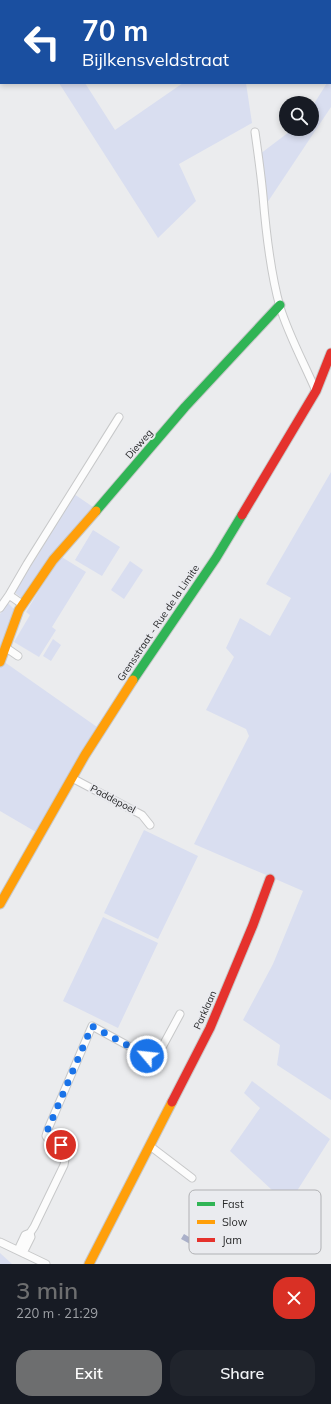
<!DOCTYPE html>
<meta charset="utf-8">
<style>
body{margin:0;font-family:Mulish,sans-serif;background:#20242c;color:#f1f3f6;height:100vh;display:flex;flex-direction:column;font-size:15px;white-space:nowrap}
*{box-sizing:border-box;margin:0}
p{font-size:13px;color:#9ea1a6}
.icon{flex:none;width:22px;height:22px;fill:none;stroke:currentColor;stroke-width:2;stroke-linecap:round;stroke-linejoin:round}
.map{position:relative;height:1264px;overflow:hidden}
.panel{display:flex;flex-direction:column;background:#171b24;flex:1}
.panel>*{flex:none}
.guide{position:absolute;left:0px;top:0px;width:331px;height:84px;box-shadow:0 2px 6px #0003;background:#1a4fa0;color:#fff;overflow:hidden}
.fabs{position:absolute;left:279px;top:96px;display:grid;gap:8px}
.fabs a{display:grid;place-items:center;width:40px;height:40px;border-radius:50%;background:#171b24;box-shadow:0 2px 6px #0003;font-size:20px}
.pin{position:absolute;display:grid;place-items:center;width:34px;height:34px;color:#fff;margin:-17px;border:2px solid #fff;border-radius:50%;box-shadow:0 1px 4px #0007}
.me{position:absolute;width:44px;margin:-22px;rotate:298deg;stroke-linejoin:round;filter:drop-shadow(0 0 3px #0008)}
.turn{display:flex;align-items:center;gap:14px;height:84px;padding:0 16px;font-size:18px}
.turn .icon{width:52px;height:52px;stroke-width:2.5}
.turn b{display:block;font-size:28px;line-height:34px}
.round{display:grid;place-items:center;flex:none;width:42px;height:42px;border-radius:16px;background:#20242c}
.head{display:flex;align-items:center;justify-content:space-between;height:68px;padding:0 16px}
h1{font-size:24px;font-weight:600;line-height:30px;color:#6d6e6f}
.cta{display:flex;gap:8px;margin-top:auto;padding:8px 16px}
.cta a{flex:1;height:46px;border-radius:16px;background:#6d6e6f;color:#fff;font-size:16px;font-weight:600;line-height:46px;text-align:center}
.cta a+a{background:#20242c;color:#f1f3f6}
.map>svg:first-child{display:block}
.green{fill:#d9def0}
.water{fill:#aab0c9}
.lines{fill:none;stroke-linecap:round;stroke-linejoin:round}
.street-casing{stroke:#c7c8c9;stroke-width:9}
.fast-casing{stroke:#c7c8c9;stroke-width:11}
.slow-casing{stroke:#c7c8c9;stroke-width:11}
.jam-casing{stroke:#c7c8c9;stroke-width:11}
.street{stroke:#fcfcfc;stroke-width:7}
.fast{stroke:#30b455;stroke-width:9}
.slow{stroke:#ff9f0a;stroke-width:9}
.jam{stroke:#e5322d;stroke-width:9}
.route{stroke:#1a73e8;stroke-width:7;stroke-dasharray:0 12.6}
.labels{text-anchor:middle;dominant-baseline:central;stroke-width:4;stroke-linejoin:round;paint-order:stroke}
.street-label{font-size:10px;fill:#292a2b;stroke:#eaebef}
.key{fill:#eaebef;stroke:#b0b1b4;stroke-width:1}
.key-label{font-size:11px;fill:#292a2b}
</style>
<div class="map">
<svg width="331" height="1264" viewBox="0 0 331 1264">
<rect width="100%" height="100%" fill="#ebecee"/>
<path class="green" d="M 331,77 L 331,107 L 267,203 L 260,154 L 293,129 L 312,129 L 312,107 L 327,83 L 330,83 Z
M 59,83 L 85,83 L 115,130 L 183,83 L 246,83 L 252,123 L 179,164 L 196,201 L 158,238 Z
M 331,472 L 331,1100 L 277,1065 L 280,1045 L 243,1020 L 273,964 L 303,891 L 194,844 L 249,736 L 246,729 L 206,710 L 234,657 L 226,648 L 240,618 L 270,636 L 291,598 L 266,584 Z
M 74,494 L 96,509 L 22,598 L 14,592 L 38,555 Z
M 93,530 L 120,547 L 102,576 L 75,560 Z
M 60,556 L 86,572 L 52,627 L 56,630 L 39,657 L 14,642 L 30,615 L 26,612 Z
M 130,561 L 143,570 L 124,599 L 111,590 Z
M 8,603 L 19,614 L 3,661 L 97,727 L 36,832 L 0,811 L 0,614 Z
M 53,639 L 61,645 L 51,661 L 43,656 Z
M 144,830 L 198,856 L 158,939 L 104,913 Z
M 103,917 L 158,943 L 118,1028 L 63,1001 Z
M 252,1081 L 330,1139 L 288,1205 L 230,1151 L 260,1108 L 244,1093 Z
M 0,1253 L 12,1264 L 0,1264 Z"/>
<path class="water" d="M 184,1234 L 194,1240 L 192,1245 L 181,1239 Z"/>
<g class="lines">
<g class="street-casing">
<path id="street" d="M 255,132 C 258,153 261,174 263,196 C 266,233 270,271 280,307 C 289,336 304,363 316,391
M 9,595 L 22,604
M 0,608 L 9,595 L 27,564 L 119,417
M 5,647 L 18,656
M 72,778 L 142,815 L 150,825
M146.5 1056a5.5 5.5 0 1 1 11 0a5.5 5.5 0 1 1-11 0Z
M 157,1053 L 160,1051 L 180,1014
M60.5 1148a5.5 5.5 0 1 1 11 0a5.5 5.5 0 1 1-11 0Z
M 61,1145 L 48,1139 L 46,1136 L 48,1129 L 92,1026 L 147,1056
M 150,1146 L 192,1178
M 0,1242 L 46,1264
M 18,1250 L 25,1235 L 30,1233 L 34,1227 L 64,1165 L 66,1153
M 23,1253 L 31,1237 L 30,1233"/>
</g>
<g class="fast-casing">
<path id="fast" d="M 96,511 L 185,407 L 280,305
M 133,680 L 216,558 L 242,515"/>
</g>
<g class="slow-casing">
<path id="slow" d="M 0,662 L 19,610 L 53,560 L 96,511
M 0,904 L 85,755 L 133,680
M 89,1264 L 172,1102"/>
</g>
<g class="jam-casing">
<path id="jam" d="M 242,515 L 316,391 L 331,353
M 172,1102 L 210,1028 L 253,925 L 270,879"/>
</g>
<use href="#street" class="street"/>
<use href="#fast" class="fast"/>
<use href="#slow" class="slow"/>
<use href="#jam" class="jam"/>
</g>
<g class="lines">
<path class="route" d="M 61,1145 L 48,1139 L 46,1136 L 48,1129 L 92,1026 L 147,1056"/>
</g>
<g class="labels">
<g class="street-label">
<text transform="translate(139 444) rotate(-49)">Dieweg</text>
<text transform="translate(158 623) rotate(-56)">Grensstraat - Rue de la Limite</text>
<text transform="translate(113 799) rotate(28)">Paddepoel</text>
<text transform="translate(205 1010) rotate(-66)">Parklaan</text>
</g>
</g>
<rect x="189" y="1190" width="132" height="64" rx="6" class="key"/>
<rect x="197" y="1202" width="18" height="4" fill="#30b455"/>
<rect x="197" y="1220" width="18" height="4" fill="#ff9f0a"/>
<rect x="197" y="1238" width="18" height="4" fill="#e5322d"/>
<g class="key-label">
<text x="222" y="1208">Fast</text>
<text x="222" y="1226">Slow</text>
<text x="222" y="1244">Jam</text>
</g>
</svg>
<div class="fabs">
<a><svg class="icon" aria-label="search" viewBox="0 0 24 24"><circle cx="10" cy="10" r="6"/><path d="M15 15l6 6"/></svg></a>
</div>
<div class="pin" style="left:61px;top:1145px;background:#d93025"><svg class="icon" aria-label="arrive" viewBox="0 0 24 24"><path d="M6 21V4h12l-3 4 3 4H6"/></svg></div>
<svg class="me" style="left:147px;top:1056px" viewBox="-20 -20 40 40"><circle r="17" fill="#1a73e8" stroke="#fff" stroke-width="3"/><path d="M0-11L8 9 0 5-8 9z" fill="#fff"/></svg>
<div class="guide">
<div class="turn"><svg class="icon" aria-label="left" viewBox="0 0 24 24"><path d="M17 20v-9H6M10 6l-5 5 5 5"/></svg><div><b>70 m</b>Bijlkensveldstraat</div></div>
</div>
</div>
<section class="panel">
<div class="head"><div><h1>3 min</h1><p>220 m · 21:29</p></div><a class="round" style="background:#d93025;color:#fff"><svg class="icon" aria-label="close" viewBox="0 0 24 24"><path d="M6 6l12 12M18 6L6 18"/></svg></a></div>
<div class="cta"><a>Exit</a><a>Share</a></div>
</section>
